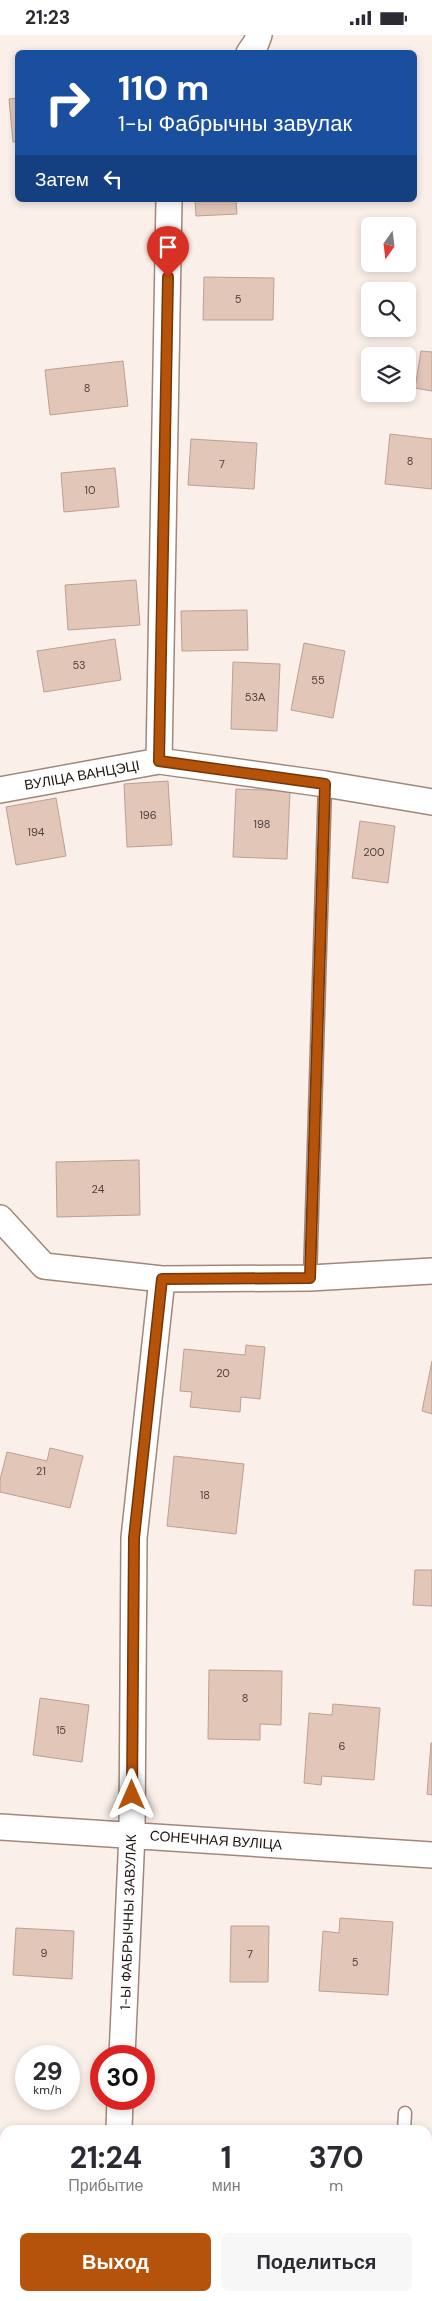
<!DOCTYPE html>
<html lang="ru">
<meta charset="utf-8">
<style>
body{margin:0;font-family:"DM Sans",sans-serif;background:#f7f7f7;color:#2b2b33;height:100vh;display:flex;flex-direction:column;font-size:19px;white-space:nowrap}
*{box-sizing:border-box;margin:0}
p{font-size:16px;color:#7c7c81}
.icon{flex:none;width:28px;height:28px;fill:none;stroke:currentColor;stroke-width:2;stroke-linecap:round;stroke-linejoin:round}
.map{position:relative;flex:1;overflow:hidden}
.panel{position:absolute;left:0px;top:2090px;width:432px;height:176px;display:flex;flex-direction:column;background:#fff;border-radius:15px 15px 0 0;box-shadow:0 2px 8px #0003}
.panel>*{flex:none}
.hud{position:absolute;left:15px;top:15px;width:402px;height:152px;border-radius:8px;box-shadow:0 2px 8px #0003;background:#1a4fa0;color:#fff;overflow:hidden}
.needle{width:32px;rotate:194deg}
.tools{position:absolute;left:361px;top:182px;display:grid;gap:10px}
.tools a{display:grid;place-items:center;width:55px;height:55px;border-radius:8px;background:#fff;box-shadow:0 2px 8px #0003;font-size:25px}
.speed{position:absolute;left:15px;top:2010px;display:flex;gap:10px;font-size:25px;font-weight:700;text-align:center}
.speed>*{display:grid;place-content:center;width:65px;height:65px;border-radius:50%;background:#fff;box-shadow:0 2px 8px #0003;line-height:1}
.speed small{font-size:12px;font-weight:400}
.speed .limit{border:8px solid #d22;background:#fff;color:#111}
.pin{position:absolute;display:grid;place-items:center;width:42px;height:42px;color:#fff;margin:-51px -21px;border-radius:50% 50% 50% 0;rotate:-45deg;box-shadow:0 0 5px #0007}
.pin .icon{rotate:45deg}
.me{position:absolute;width:55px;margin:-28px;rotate:0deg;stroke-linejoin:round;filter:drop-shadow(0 0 4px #0008)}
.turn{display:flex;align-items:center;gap:18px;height:105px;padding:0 20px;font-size:22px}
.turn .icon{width:65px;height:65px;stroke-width:2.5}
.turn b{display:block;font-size:35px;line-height:42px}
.then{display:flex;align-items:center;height:48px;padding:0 20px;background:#0003;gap:10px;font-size:19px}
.eta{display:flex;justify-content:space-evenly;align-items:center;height:85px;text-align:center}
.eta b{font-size:30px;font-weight:700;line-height:35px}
.action{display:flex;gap:10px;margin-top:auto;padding:10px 20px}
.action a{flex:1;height:58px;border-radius:8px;background:#b45309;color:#fff;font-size:20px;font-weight:700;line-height:58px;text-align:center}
.action a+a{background:#f7f7f7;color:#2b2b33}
.status{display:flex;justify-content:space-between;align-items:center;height:35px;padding:0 25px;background:#fff;direction:ltr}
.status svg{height:14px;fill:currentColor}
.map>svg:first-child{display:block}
.building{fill:#e2c6b8;stroke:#bba093}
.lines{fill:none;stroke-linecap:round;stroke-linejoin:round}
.service-casing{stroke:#a1877a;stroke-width:15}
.minor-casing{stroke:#a1877a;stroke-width:28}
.service{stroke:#fff;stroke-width:12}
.minor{stroke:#fff;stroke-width:25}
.route-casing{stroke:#753606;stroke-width:12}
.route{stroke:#b45309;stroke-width:9}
.labels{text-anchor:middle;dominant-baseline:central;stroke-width:5;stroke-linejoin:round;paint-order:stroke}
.number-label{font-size:11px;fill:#50413a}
.street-label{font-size:14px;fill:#1f1510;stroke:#fff}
</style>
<div class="status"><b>21:23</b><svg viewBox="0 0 49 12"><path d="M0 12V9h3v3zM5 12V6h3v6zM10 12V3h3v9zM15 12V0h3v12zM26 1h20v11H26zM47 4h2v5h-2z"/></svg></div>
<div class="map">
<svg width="432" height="2266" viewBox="0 0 432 2266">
<rect width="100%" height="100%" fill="#fbefe9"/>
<path class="building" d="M 18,63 L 18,107 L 13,107 L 9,64 Z
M 195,165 L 236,165 L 237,179 L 196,181 Z
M 204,242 L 274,243 L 273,285 L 203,285 Z
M 421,316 L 432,317 L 432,356 L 415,353 Z
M 123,326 L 128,371 L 50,380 L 45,335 Z
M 390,399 L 432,404 L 432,454 L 385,449 Z
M 191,404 L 257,408 L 254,454 L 188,450 Z
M 115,433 L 119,472 L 64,477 L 61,438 Z
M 136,545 L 140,590 L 68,595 L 65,550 Z
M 247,575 L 248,615 L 182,616 L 181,576 Z
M 115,604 L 121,645 L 44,657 L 37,616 Z
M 304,608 L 345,616 L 333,683 L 291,675 Z
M 233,627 L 280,629 L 277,696 L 231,694 Z
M 168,746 L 172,810 L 127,812 L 124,749 Z
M 236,754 L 290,756 L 287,824 L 233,822 Z
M 56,763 L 66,821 L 16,830 L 6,772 Z
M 360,786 L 395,791 L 388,848 L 352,843 Z
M 139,1125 L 140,1180 L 57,1182 L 56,1127 Z
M 246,1310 L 265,1312 L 260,1364 L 241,1362 L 240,1377 L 190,1372 L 192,1357 L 180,1356 L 184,1314 L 245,1320 Z
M 432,1326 L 432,1379 L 422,1376 Z
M 50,1413 L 83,1421 L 70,1473 L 0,1457 L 0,1445 L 7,1417 L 47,1426 Z
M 174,1421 L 244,1429 L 236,1499 L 167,1491 Z
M 415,1535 L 432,1535 L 432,1571 L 413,1570 Z
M 209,1635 L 282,1636 L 281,1690 L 260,1689 L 260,1705 L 208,1704 Z
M 40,1663 L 89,1670 L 82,1727 L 33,1720 Z
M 333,1669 L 380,1673 L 374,1745 L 322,1741 L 321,1750 L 304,1748 L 309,1678 L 332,1680 Z
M 431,1708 L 432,1708 L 432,1760 L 427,1759 Z
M 340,1883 L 393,1887 L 388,1960 L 319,1956 L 323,1896 L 339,1898 Z
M 231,1891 L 269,1891 L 268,1947 L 230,1947 Z
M 16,1893 L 74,1896 L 72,1944 L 13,1940 Z
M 205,2093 L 266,2095 L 205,2095 Z
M 246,2261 L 246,2266 L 183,2266 L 183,2263 L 171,2262 Z"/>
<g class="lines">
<g class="service-casing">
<path id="service" d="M 310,1243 L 325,749
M 404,2095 L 405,2078
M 393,2266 L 394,2261"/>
</g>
<g class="minor-casing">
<path id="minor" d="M 249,18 L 256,8 L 259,0
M 159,726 L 169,165
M 0,755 L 159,726 L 325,749 L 432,767
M 0,1183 L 44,1231 L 162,1244 L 134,1503 L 132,1799 L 122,2021
M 162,1244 L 310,1243 L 432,1236
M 0,1792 L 432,1820
M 119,2095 L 120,2064
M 111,2266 L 111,2261"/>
</g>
<use href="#service" class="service"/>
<use href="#minor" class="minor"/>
</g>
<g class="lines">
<g class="route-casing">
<path id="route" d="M 132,1760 L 134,1503 L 162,1244 L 310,1243 L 325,749 L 159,726 L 168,242"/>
</g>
<use href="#route" class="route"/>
</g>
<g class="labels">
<g class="number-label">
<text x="238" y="264">5</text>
<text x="87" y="353">8</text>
<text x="410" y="426">8</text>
<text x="222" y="429">7</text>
<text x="90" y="455">10</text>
<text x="79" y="630">53</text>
<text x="318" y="645">55</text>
<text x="255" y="662">53А</text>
<text x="148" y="780">196</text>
<text x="262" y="789">198</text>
<text x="36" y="797">194</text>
<text x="374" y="817">200</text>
<text x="98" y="1154">24</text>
<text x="223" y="1338">20</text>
<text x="41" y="1436">21</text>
<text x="205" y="1460">18</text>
<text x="245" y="1663">8</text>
<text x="61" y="1695">15</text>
<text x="342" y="1711">6</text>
<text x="44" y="1918">9</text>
<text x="250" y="1919">7</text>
<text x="355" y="1927">5</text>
</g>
<g class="street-label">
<text transform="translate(82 740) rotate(-10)">ВУЛІЦА ВАНЦЭЦІ</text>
<text transform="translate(216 1805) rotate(4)">СОНЕЧНАЯ ВУЛІЦА</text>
<text transform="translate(128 1887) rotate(-88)">1-Ы ФАБРЫЧНЫ ЗАВУЛАК</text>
</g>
</g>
</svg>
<div class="tools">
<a><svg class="needle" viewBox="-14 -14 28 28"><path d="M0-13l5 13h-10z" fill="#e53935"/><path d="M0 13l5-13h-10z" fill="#7c7c81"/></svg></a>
<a><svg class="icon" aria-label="search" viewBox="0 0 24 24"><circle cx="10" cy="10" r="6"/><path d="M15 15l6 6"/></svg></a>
<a><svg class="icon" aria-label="layers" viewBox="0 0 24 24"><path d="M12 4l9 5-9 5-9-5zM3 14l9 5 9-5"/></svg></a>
</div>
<div class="speed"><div>29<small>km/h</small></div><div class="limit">30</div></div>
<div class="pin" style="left:168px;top:242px;background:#d93025"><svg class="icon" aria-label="arrive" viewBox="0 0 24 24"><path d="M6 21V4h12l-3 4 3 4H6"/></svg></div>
<svg class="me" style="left:132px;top:1760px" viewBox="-20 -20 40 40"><path d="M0-17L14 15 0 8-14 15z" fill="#b45309" stroke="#fff" stroke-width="4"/></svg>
<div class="hud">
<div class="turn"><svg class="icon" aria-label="right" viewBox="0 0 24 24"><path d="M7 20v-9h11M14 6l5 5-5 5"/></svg><div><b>110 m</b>1-ы Фабрычны завулак</div></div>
<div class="then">Затем<svg class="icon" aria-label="left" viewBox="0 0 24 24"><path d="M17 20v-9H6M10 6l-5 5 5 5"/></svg></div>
</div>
<section class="panel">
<div class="eta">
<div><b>21:24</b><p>Прибытие</p></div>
<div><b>1</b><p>мин</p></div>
<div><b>370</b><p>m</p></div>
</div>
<div class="action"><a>Выход</a><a>Поделиться</a></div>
</section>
</div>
